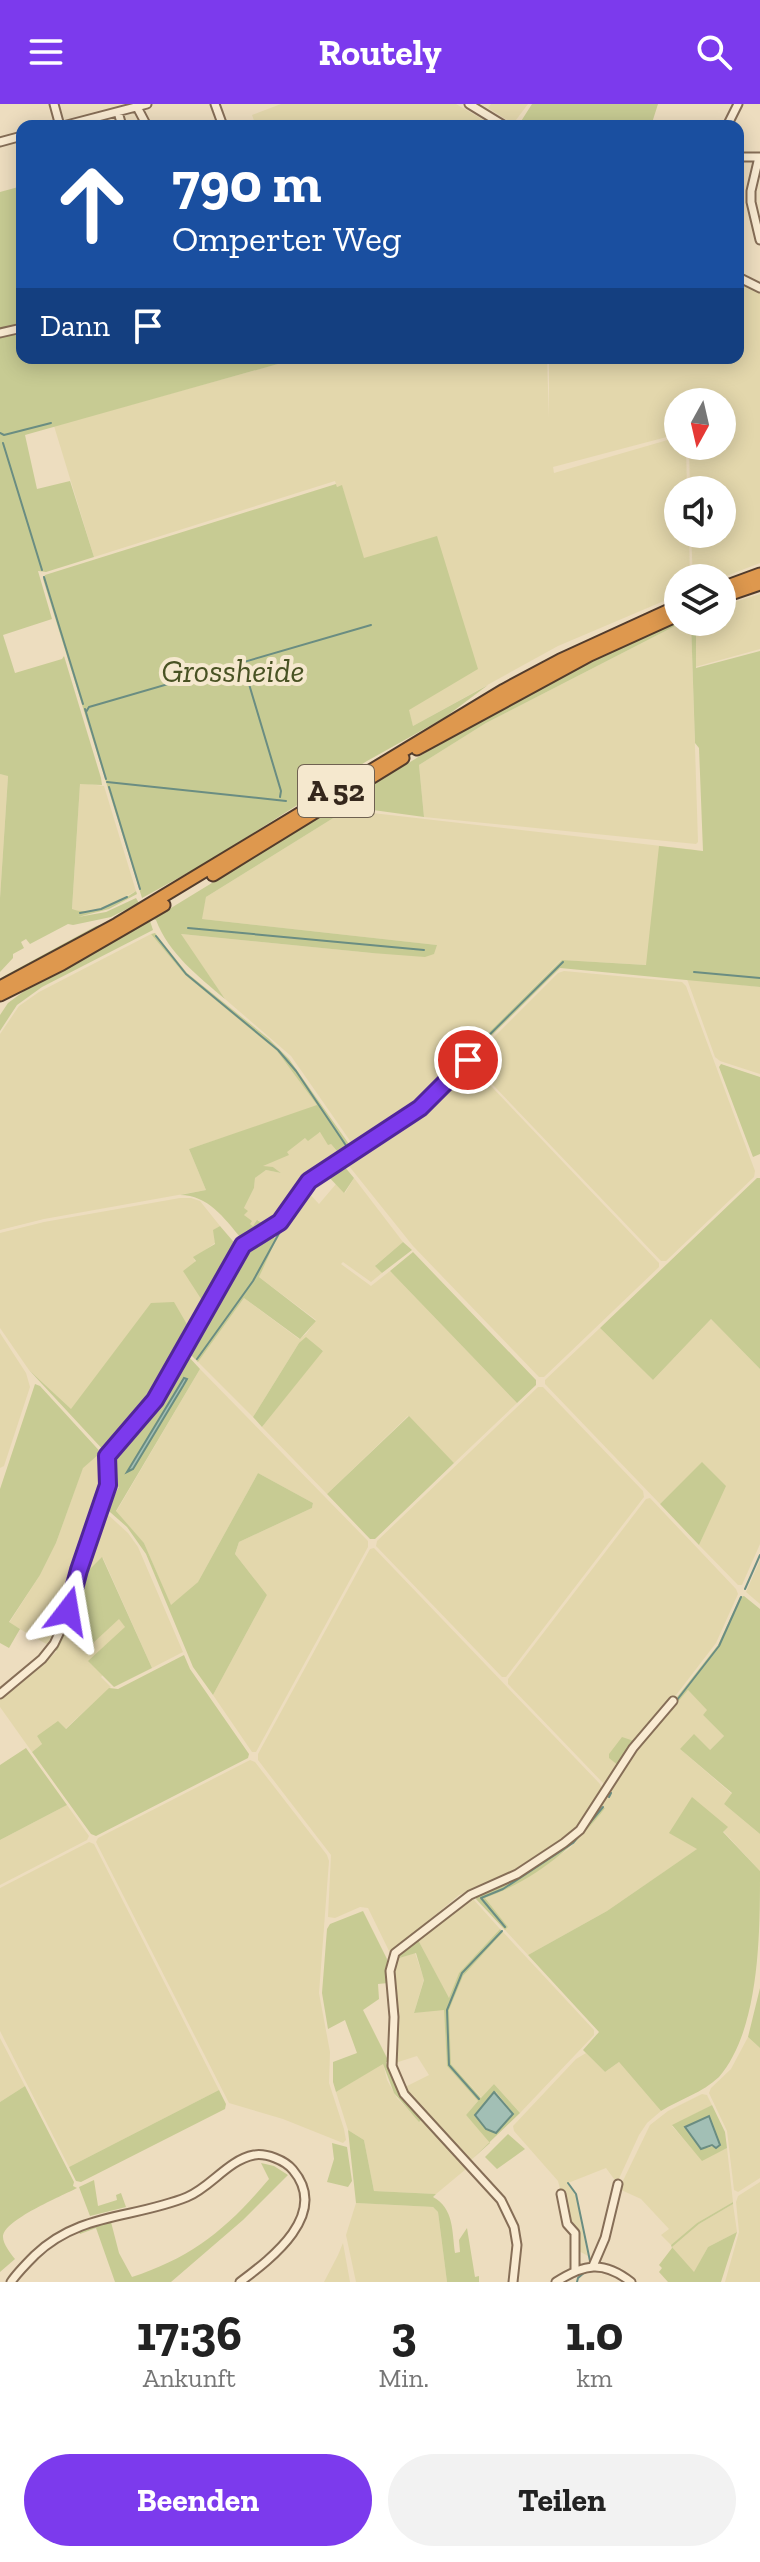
<!DOCTYPE html>
<html lang="de">
<style>
body{margin:0;font-family:"Zilla Slab",serif;background:#f2f2f2;color:#222;height:100vh;display:flex;flex-direction:column;font-size:30px;white-space:nowrap}
*{box-sizing:border-box;margin:0}
p{font-size:26px;color:#767676}
.icon{flex:none;width:44px;height:44px;fill:none;stroke:currentColor;stroke-width:2;stroke-linecap:round;stroke-linejoin:round}
.map{position:relative;height:2178px;overflow:hidden}
.drawer{display:flex;flex-direction:column;background:#fff;flex:1}
.drawer>*{flex:none}
.guide{position:absolute;left:16px;top:16px;width:728px;height:244px;border-radius:16px;box-shadow:0 4px 20px #0003;background:#1a4fa0;color:#fff;overflow:hidden}
.needle{width:52px;rotate:188deg}
.fabs{position:absolute;left:664px;top:284px;display:grid;gap:16px}
.fabs a{display:grid;place-items:center;width:72px;height:72px;border-radius:50%;background:#fff;box-shadow:0 4px 20px #0003;font-size:40px}
.pin{position:absolute;display:grid;place-items:center;width:68px;height:68px;color:#fff;margin:-34px;border:4px solid #fff;border-radius:50%;box-shadow:0 2px 8px #0007}
.me{position:absolute;width:88px;margin:-44px;rotate:14deg;stroke-linejoin:round;filter:drop-shadow(0 0 6px #0008)}
.turn{display:flex;align-items:center;gap:28px;height:168px;padding:0 24px;font-size:36px}
.turn .icon{width:104px;height:104px;stroke-width:2.5}
.turn b{display:block;font-size:56px;line-height:68px}
.then{display:flex;align-items:center;height:76px;padding:0 24px;background:#0003;gap:16px;font-size:30px}
.eta{display:flex;justify-content:space-evenly;align-items:center;height:136px;text-align:center}
.eta b{font-size:48px;font-weight:700;line-height:56px}
.primary-button{display:flex;gap:16px;margin-top:auto;padding:16px 24px}
.primary-button a{flex:1;height:92px;border-radius:48px;background:#7c3aed;color:#fff;font-size:32px;font-weight:700;line-height:92px;text-align:center}
.primary-button a+a{background:#f2f2f2;color:#222}
header{display:flex;justify-content:space-between;align-items:center;height:104px;padding:0 24px;background:#7c3aed;color:#fff;font-size:36px;font-weight:700}
.map>svg:first-child{display:block}
.farmland{fill:#e3d7ac}
.green{fill:#c7cb93;fill-rule:evenodd}
.water{fill:#a2bfb5;stroke:#6a8d82;stroke-width:2}
.lines{fill:none;stroke-linecap:round;stroke-linejoin:round}
.stream{stroke:#6a8d82;stroke-width:2}
.minor-casing{stroke:#866e57;stroke-width:11}
.highway-casing{stroke:#533c2c;stroke-width:15}
.minor{stroke:#f9ebd2;stroke-width:7}
.highway{stroke:#de984e;stroke-width:11}
.route-casing{stroke:#51269a;stroke-width:20}
.route{stroke:#7c3aed;stroke-width:14}
.labels{text-anchor:middle;dominant-baseline:central;stroke-width:8;stroke-linejoin:round;paint-order:stroke}
.shield{fill:#f5e8ce;stroke:#6f6151;stroke-width:2}
.shield-label{font-size:30px;font-weight:bold;fill:#35271c}
.park-label{font-size:32px;font-style:italic;fill:#485223;stroke:#f5e8ce}
</style>
<header><svg class="icon" aria-label="menu" viewBox="0 0 24 24"><path d="M4 6h16M4 12h16M4 18h16"/></svg>Routely<svg class="icon" aria-label="search" viewBox="0 0 24 24"><circle cx="10" cy="10" r="6"/><path d="M15 15l6 6"/></svg></header>
<div class="map">
<svg width="760" height="2178" viewBox="0 0 760 2178">
<rect width="100%" height="100%" fill="#edddbf"/>
<path class="farmland" d="M 281,0 L 456,0 L 494,22 L 256,22 L 252,11 Z
M 491,0 L 528,0 L 513,20 L 488,4 Z
M 738,176 L 760,187 L 760,459 L 721,474 L 693,474 L 691,430 L 722,430 L 722,386 L 690,386 L 689,342 L 722,342 L 722,298 L 678,298 L 678,330 L 553,363 L 554,369 L 678,333 L 678,342 L 686,342 L 687,386 L 678,386 L 678,430 L 689,430 L 690,474 L 678,474 L 678,491 L 558,542 L 413,622 L 342,382 L 337,383 L 335,377 L 94,453 L 54,322 L 299,254 L 547,254 L 549,314 L 549,254 L 738,254 Z
M 760,490 L 760,545 L 695,563 L 696,524 L 694,518 L 722,518 L 722,502 Z
M 683,518 L 691,518 L 698,738 L 696,740 L 424,713 L 419,661 L 486,619 Z
M 0,670 L 8,671 L 0,794 Z
M 80,679 L 104,682 L 136,787 L 104,804 L 77,808 L 72,806 Z
M 346,706 L 696,746 L 698,748 L 682,863 L 561,856 L 416,1000 L 353,1041 L 291,952 L 225,895 L 180,830 L 372,849 L 437,841 L 201,815 L 206,793 Z
M 151,830 L 185,871 L 277,947 L 318,1002 L 189,1045 L 206,1086 L 44,1115 L 0,1126 L 0,930 L 19,902 L 39,888 Z
M 564,867 L 682,878 L 686,882 L 755,1067 L 754,1073 L 666,1157 L 661,1157 L 472,959 L 473,954 L 558,869 Z
M 687,875 L 760,883 L 760,970 L 720,957 L 715,953 Z
M 466,961 L 471,961 L 659,1159 L 659,1163 L 544,1273 L 539,1273 L 413,1142 L 345,1057 Z
M 321,1028 L 328,1040 L 331,1040 L 342,1053 L 302,1080 L 279,1116 L 269,1123 L 258,1116 L 253,1122 L 250,1120 L 244,1111 L 244,1104 L 254,1084 L 255,1074 L 266,1066 L 281,1069 L 273,1063 L 261,1063 L 305,1034 Z
M 354,1074 L 403,1138 L 376,1161 L 382,1169 L 371,1178 L 343,1158 L 341,1160 L 371,1182 L 390,1167 L 517,1299 L 454,1359 L 408,1312 L 327,1390 L 262,1323 L 323,1246 L 299,1239 L 253,1313 L 198,1258 L 244,1194 L 299,1235 L 306,1230 L 316,1216 L 259,1173 L 276,1135 L 305,1085 L 319,1100 L 336,1080 L 345,1089 Z
M 180,1094 L 191,1094 L 200,1097 L 220,1122 L 214,1126 L 215,1139 L 194,1154 L 207,1204 L 192,1230 L 151,1200 L 71,1306 L 29,1266 L 0,1224 L 0,1129 L 44,1118 Z
M 711,1215 L 760,1265 L 760,1440 L 742,1481 L 738,1481 L 699,1441 L 725,1382 L 702,1359 L 660,1400 L 545,1280 L 545,1276 L 600,1224 L 653,1276 Z
M 0,1229 L 26,1269 L 30,1283 L 4,1362 L 0,1364 Z
M 200,1265 L 368,1437 L 368,1443 L 256,1648 L 252,1648 L 213,1591 L 267,1491 L 235,1450 L 239,1438 L 312,1404 L 313,1399 L 258,1369 L 198,1478 L 171,1502 L 144,1439 L 116,1408 Z
M 538,1283 L 543,1283 L 643,1387 L 644,1393 L 506,1573 L 502,1573 L 376,1442 L 377,1437 Z
M 98,1351 L 105,1353 L 107,1374 L 76,1465 L 65,1508 L 50,1542 L 9,1519 L 40,1471 L 56,1439 L 83,1363 Z
M 650,1394 L 736,1485 L 738,1490 L 716,1539 L 608,1680 L 604,1680 L 508,1580 L 508,1575 L 646,1395 Z
M 105,1408 L 128,1429 L 138,1443 L 183,1548 L 152,1564 L 103,1454 L 84,1473 Z
M 374,1444 L 600,1680 L 603,1688 L 579,1722 L 563,1736 L 516,1766 L 459,1791 L 390,1849 L 368,1804 L 360,1803 L 335,1814 L 328,1813 L 331,1751 L 258,1656 L 258,1650 L 370,1445 Z
M 760,1456 L 760,1500 L 746,1488 Z
M 119,1514 L 136,1539 L 101,1573 L 111,1583 L 65,1625 L 37,1632 L 42,1640 L 32,1648 L 0,1603 L 0,1593 L 36,1567 L 57,1547 L 71,1517 Z
M 688,1586 L 708,1606 L 703,1611 L 724,1632 L 710,1646 L 680,1645 L 732,1690 L 724,1700 L 760,1730 L 760,1767 L 723,1727 L 728,1724 L 607,1807 L 528,1851 L 505,1826 L 508,1823 L 485,1794 L 522,1776 L 569,1745 L 604,1704 L 600,1703 L 632,1650 Z
M 250,1656 L 255,1658 L 327,1751 L 329,1757 L 319,1889 L 330,1948 L 329,1979 L 344,2025 L 346,2036 L 343,2039 L 283,2015 L 229,1999 L 96,1738 L 98,1734 Z
M 67,1701 L 89,1732 L 87,1736 L 0,1781 L 0,1736 Z
M 89,1738 L 94,1740 L 219,1986 L 69,2063 L 0,1927 L 0,1784 Z
M 469,1795 L 474,1796 L 500,1825 L 459,1869 L 449,1895 L 417,1834 Z
M 503,1828 L 594,1926 L 594,1931 L 520,2009 L 494,1980 L 482,1994 L 451,1960 L 449,1906 L 463,1872 Z
M 415,1849 L 424,1875 L 414,1909 L 444,1905 L 447,1962 L 478,1997 L 466,2011 L 490,2038 L 471,2056 L 467,2057 L 403,1984 L 429,1971 L 417,1952 L 395,1959 L 392,1866 L 396,1855 Z
M 748,1933 L 760,1944 L 760,2074 L 738,2088 L 734,2086 L 727,2027 L 709,1989 L 711,1984 L 731,1965 Z
M 0,1934 L 25,1982 L 0,1998 Z
M 586,1949 L 605,1968 L 619,1958 L 661,2007 L 647,2019 L 639,2031 L 617,2079 L 606,2064 L 568,2079 L 576,2092 L 588,2152 L 577,2146 L 558,2077 L 514,2027 L 513,2022 L 576,1955 Z
M 383,1959 L 387,1976 L 397,1994 L 419,2017 L 423,2014 L 466,2065 L 436,2090 L 374,2087 L 364,2036 L 348,2026 L 336,1988 Z
M 702,1990 L 707,1991 L 712,2001 L 672,2022 L 702,2056 L 727,2044 L 733,2098 L 697,2119 L 671,2141 L 661,2131 L 669,2125 L 641,2095 L 619,2085 L 650,2021 L 668,2007 Z
M 760,2078 L 760,2178 L 725,2178 L 739,2128 L 736,2098 L 738,2092 Z
M 356,2099 L 433,2103 L 438,2108 L 447,2178 L 356,2178 L 346,2131 Z
M 733,2100 L 737,2128 L 708,2143 L 694,2169 L 672,2143 L 699,2120 Z
M 343,2139 L 350,2178 L 324,2178 L 338,2151 Z"/>
<path class="green" d="M 532,0 L 658,0 L 651,22 L 518,22 Z
M 22,82 L 22,254 L 299,254 L 25,331 L 37,385 L 70,377 L 94,453 L 46,468 L 38,467 L 52,515 L 3,531 L 15,569 L 62,555 L 64,552 L 101,674 L 102,681 L 80,680 L 72,805 C 92,813 120,798 136,787 L 137,790 L 109,805 L 78,813 L 106,808 L 136,794 L 139,799 L 111,813 L 73,821 L 68,820 L 30,840 L 26,835 L 21,838 L 24,844 L 13,850 L 13,854 L 0,868 L 0,794 L 8,672 L 0,670 L 0,88 Z
M 336,380 L 337,383 L 342,381 L 364,454 L 437,432 L 478,565 L 409,606 L 413,622 L 488,581 L 444,614 L 367,657 L 204,760 L 142,794 L 43,475 L 45,471 Z
M 677,518 L 679,520 L 486,619 L 419,661 L 424,713 L 351,703 L 206,793 L 202,815 L 437,841 L 434,850 L 425,853 L 372,849 L 181,830 L 225,895 C 198,872 169,850 156,816 L 153,815 L 456,630 L 547,579 Z
M 691,518 L 694,518 L 696,524 L 696,564 L 760,547 L 760,883 L 560,864 L 419,1003 L 358,1042 L 353,1041 L 416,1000 L 562,856 L 646,861 L 659,742 L 703,747 L 699,644 L 695,639 Z
M 150,817 L 153,826 L 42,883 L 17,901 L 0,927 L 0,911 L 8,899 L 27,885 Z
M 111,818 L 0,879 L 0,875 L 6,871 L 96,822 Z
M 155,829 L 187,869 L 269,935 L 289,955 L 351,1043 L 350,1048 L 342,1053 L 331,1040 L 328,1041 L 320,1028 L 308,1037 L 305,1034 L 287,1048 L 289,1051 L 263,1062 L 273,1063 L 281,1069 L 266,1066 L 255,1074 L 254,1084 L 244,1104 L 248,1107 L 244,1111 L 252,1117 L 250,1120 L 253,1122 L 257,1116 L 269,1123 L 246,1135 L 241,1134 C 224,1114 208,1091 180,1091 L 206,1086 L 189,1045 L 317,1001 L 277,947 L 185,871 L 151,830 Z
M 721,960 L 760,973 L 760,1050 L 753,1053 L 719,963 Z
M 338,1061 L 344,1062 L 354,1074 L 344,1089 L 326,1070 C 290,1091 277,1137 259,1173 L 316,1217 L 300,1235 L 244,1194 L 198,1258 L 189,1249 L 188,1244 L 243,1146 L 266,1130 L 275,1134 L 306,1081 Z
M 757,1074 L 760,1074 L 760,1265 L 711,1215 L 653,1276 L 600,1224 Z
M 220,1122 L 238,1143 C 213,1194 188,1245 155,1291 C 141,1312 122,1330 106,1349 L 29,1266 L 71,1305 L 151,1199 L 174,1198 L 192,1229 L 207,1204 L 183,1167 L 196,1157 L 193,1153 L 215,1140 L 213,1126 Z
M 403,1138 L 412,1146 L 382,1169 L 375,1162 Z
M 413,1148 L 536,1276 L 536,1281 L 517,1299 L 390,1167 Z
M 306,1233 L 323,1247 L 262,1323 L 253,1313 L 299,1239 Z
M 188,1252 L 200,1265 L 116,1407 L 144,1439 L 171,1501 L 198,1478 L 258,1369 L 313,1399 L 312,1404 L 239,1438 L 235,1450 L 267,1491 L 213,1591 L 193,1563 L 146,1450 L 127,1423 L 102,1401 L 107,1386 L 115,1390 L 119,1383 L 110,1378 L 110,1352 L 183,1253 Z
M 35,1280 L 40,1282 L 105,1353 L 98,1351 L 83,1364 L 56,1439 L 40,1471 L 9,1518 L 20,1525 L 9,1544 L 0,1539 L 0,1385 Z
M 409,1312 L 454,1359 L 375,1435 L 370,1435 L 327,1390 Z
M 702,1358 L 726,1382 L 699,1441 L 660,1400 Z
M 100,1406 L 105,1408 L 84,1471 L 102,1453 L 152,1564 L 114,1583 L 88,1557 L 125,1523 L 119,1515 L 92,1540 L 71,1518 L 57,1547 L 54,1544 Z
M 744,1492 L 760,1505 L 760,1730 L 724,1700 L 732,1689 L 680,1645 L 694,1630 L 710,1646 L 724,1632 L 703,1611 L 707,1606 L 688,1586 L 677,1599 L 674,1597 L 718,1541 L 740,1493 Z
M 184,1551 L 190,1565 L 249,1650 L 248,1654 L 96,1732 L 91,1730 L 32,1648 L 42,1640 L 37,1632 L 58,1617 L 66,1625 L 109,1584 L 118,1585 Z
M 622,1633 L 634,1637 L 619,1662 L 609,1654 L 609,1650 Z
M 26,1644 L 67,1701 L 0,1736 L 0,1661 Z
M 692,1693 L 728,1723 L 723,1728 L 760,1767 C 760,1830 760,1925 719,1973 C 702,1989 680,1995 661,2007 L 619,1958 L 605,1968 L 583,1946 L 599,1928 L 528,1851 L 607,1807 L 697,1745 L 669,1729 Z
M 600,1703 L 605,1704 C 575,1744 532,1777 485,1794 L 508,1823 L 505,1826 L 476,1795 L 477,1791 C 521,1775 573,1741 600,1703 Z
M 363,1807 L 387,1855 L 388,1879 L 378,1880 L 379,1895 L 363,1906 L 389,1958 L 386,1958 C 394,1986 405,1994 423,2014 L 419,2018 L 394,1989 L 383,1960 L 336,1988 L 333,1978 L 333,1958 L 357,1949 L 345,1916 L 328,1925 L 322,1889 L 327,1825 L 330,1820 Z
M 500,1825 L 503,1828 L 463,1872 L 449,1906 L 451,1960 L 481,1994 L 494,1980 L 520,2009 L 469,2058 L 467,2056 L 471,2056 L 490,2039 L 466,2011 L 478,1997 L 447,1962 L 444,1906 L 414,1909 L 424,1876 L 416,1849 L 396,1855 L 402,1845 L 417,1834 L 449,1894 L 459,1869 ZM 496,1988 L 513,2009 L 493,2027 L 475,2010 Z
M 760,1884 L 760,1944 L 748,1933 Z
M 25,1982 L 74,2078 L 73,2082 L 77,2084 C 62,2092 3,2116 3,2133 C 3,2140 11,2150 15,2155 L 0,2168 L 0,1998 Z
M 219,1986 L 226,2000 L 225,2005 L 81,2078 L 76,2077 L 69,2063 Z
M 712,2001 L 725,2028 L 727,2044 L 702,2057 L 672,2021 ZM 685,2023 L 720,2041 L 701,2045 Z
M 348,2026 L 364,2036 L 374,2087 L 436,2090 L 433,2093 C 454,2104 452,2128 455,2149 L 460,2148 L 459,2136 L 467,2124 L 475,2173 L 479,2172 L 479,2178 L 447,2178 L 438,2108 L 433,2103 L 356,2099 Z
M 508,2030 L 525,2045 L 497,2065 L 485,2053 Z
M 332,2039 L 347,2043 L 352,2077 L 348,2083 L 327,2078 L 334,2055 Z
M 261,2059 L 274,2062 L 288,2071 L 243,2116 L 171,2178 L 115,2178 L 96,2124 L 80,2130 L 79,2128 L 111,2118 L 119,2149 L 132,2173 C 192,2154 229,2123 269,2075 Z
M 94,2076 L 98,2102 L 117,2096 L 116,2091 L 121,2089 L 126,2103 L 90,2112 L 79,2083 Z
M 733,2098 L 733,2100 L 699,2120 L 672,2143 L 694,2168 L 708,2143 L 737,2128 L 721,2178 L 668,2178 L 659,2168 L 662,2164 L 659,2161 L 672,2144 L 671,2141 L 697,2119 Z"/>
<path class="water" d="M 184,1274 L 187,1275 L 183,1282 L 133,1365 L 127,1368 Z
M 494,1988 L 513,2010 L 496,2029 L 486,2025 L 475,2011 Z
M 709,2012 L 720,2041 L 716,2044 L 712,2041 L 701,2045 L 685,2023 Z"/>
<g class="lines">
<path class="stream" d="M 0,329 L 4,331 L 51,319
M 3,339 L 42,466
M 44,473 L 83,600
M 243,560 L 281,687 L 280,693
M 85,605 L 106,675
M 86,608 L 89,603 L 371,521
M 107,678 L 286,697
M 109,683 L 140,785
M 80,809 L 101,805 L 127,793
M 188,824 L 424,846
M 156,832 L 186,870 L 278,946 L 296,967 L 349,1046
M 694,868 L 760,874
M 467,953 L 563,858
M 357,1041 L 387,1022
M 197,1255 L 253,1177 L 288,1113
M 745,1485 L 760,1451
M 677,1596 L 719,1542 L 741,1493
M 609,1693 L 611,1689
M 505,1823 L 481,1794 L 503,1785 L 573,1739 L 603,1703
M 479,1995 L 449,1961 L 447,1906 L 462,1869 L 502,1827
M 568,2079 L 576,2090 L 590,2157
M 577,2178 L 578,2174 L 585,2168"/>
<g class="minor-casing">
<path id="minor" d="M 54,0 L 60,22
M 215,0 L 223,22
M 469,0 L 505,22
M 137,3 L 147,22
M 118,8 L 122,22
M 63,22 L 147,0
M 727,22 L 738,0
M 0,38 L 22,32
M 738,53 L 760,53
M 759,53 L 751,87 L 751,98 L 760,136
M 738,173 L 760,184
M 0,229 L 22,224
M 0,1590 L 42,1555 L 54,1540 L 62,1523 L 108,1381 L 107,1352 L 155,1296 L 243,1141 L 280,1118 L 309,1077 L 420,1004 L 468,956
M 561,2090 L 567,2120 L 575,2129 L 575,2165
M 593,2162 L 605,2134 L 618,2080
M 11,2178 C 17,2169 26,2160 35,2151 C 80,2108 133,2115 187,2093 C 211,2083 228,2056 254,2051 C 266,2049 285,2056 293,2066 C 330,2110 272,2154 240,2178
M 513,2178 L 517,2141 L 514,2123 L 501,2096 L 404,1990 L 392,1962 L 394,1913 L 390,1867 L 395,1849 L 470,1791 L 517,1770 L 564,1739 L 580,1726 L 633,1644 L 673,1597
M 556,2178 C 584,2160 603,2156 631,2178"/>
</g>
<g class="highway-casing">
<path id="highway" d="M 722,484 L 760,470
M 722,493 L 760,480
M 417,645 L 590,551 L 678,511
M 213,771 L 403,654
M 0,883 L 117,820 L 504,586 L 560,556 L 678,502
M 0,891 L 62,860 L 164,801"/>
</g>
<use href="#minor" class="minor"/>
<use href="#highway" class="highway"/>
</g>
<g class="lines">
<g class="route-casing">
<path id="route" d="M 68,1507 L 79,1466 L 108,1381 L 107,1352 L 155,1296 L 243,1141 L 280,1118 L 309,1077 L 420,1004 L 468,956"/>
</g>
<use href="#route" class="route"/>
</g>
<g class="labels">
<rect class="shield" x="298" y="661" width="76" height="52" rx="6"/>
<g class="shield-label">
<text x="336" y="687">A 52</text>
</g>
<g class="park-label">
<text x="233" y="567">Grossheide</text>
</g>
</g>
</svg>
<div class="fabs">
<a><svg class="needle" viewBox="-14 -14 28 28"><path d="M0-13l5 13h-10z" fill="#e53935"/><path d="M0 13l5-13h-10z" fill="#767676"/></svg></a>
<a><svg class="icon" aria-label="sound" viewBox="0 0 24 24"><path d="M4 9h4l5-4v14l-5-4H4zM17 9q2 3 0 6"/></svg></a>
<a><svg class="icon" aria-label="layers" viewBox="0 0 24 24"><path d="M12 4l9 5-9 5-9-5zM3 14l9 5 9-5"/></svg></a>
</div>
<div class="pin" style="left:468px;top:956px;background:#d93025"><svg class="icon" aria-label="arrive" viewBox="0 0 24 24"><path d="M6 21V4h12l-3 4 3 4H6"/></svg></div>
<svg class="me" style="left:68px;top:1507px" viewBox="-20 -20 40 40"><path d="M0-17L14 15 0 8-14 15z" fill="#7c3aed" stroke="#fff" stroke-width="4"/></svg>
<div class="guide">
<div class="turn"><svg class="icon" aria-label="ahead" viewBox="0 0 24 24"><path d="M12 20V5M6 11l6-6 6 6"/></svg><div><b>790 m</b>Omperter Weg</div></div>
<div class="then">Dann<svg class="icon" aria-label="arrive" viewBox="0 0 24 24"><path d="M6 21V4h12l-3 4 3 4H6"/></svg></div>
</div>
</div>
<section class="drawer">
<div class="eta">
<div><b>17:36</b><p>Ankunft</p></div>
<div><b>3</b><p>Min.</p></div>
<div><b>1.0</b><p>km</p></div>
</div>
<div class="primary-button"><a>Beenden</a><a>Teilen</a></div>
</section>
